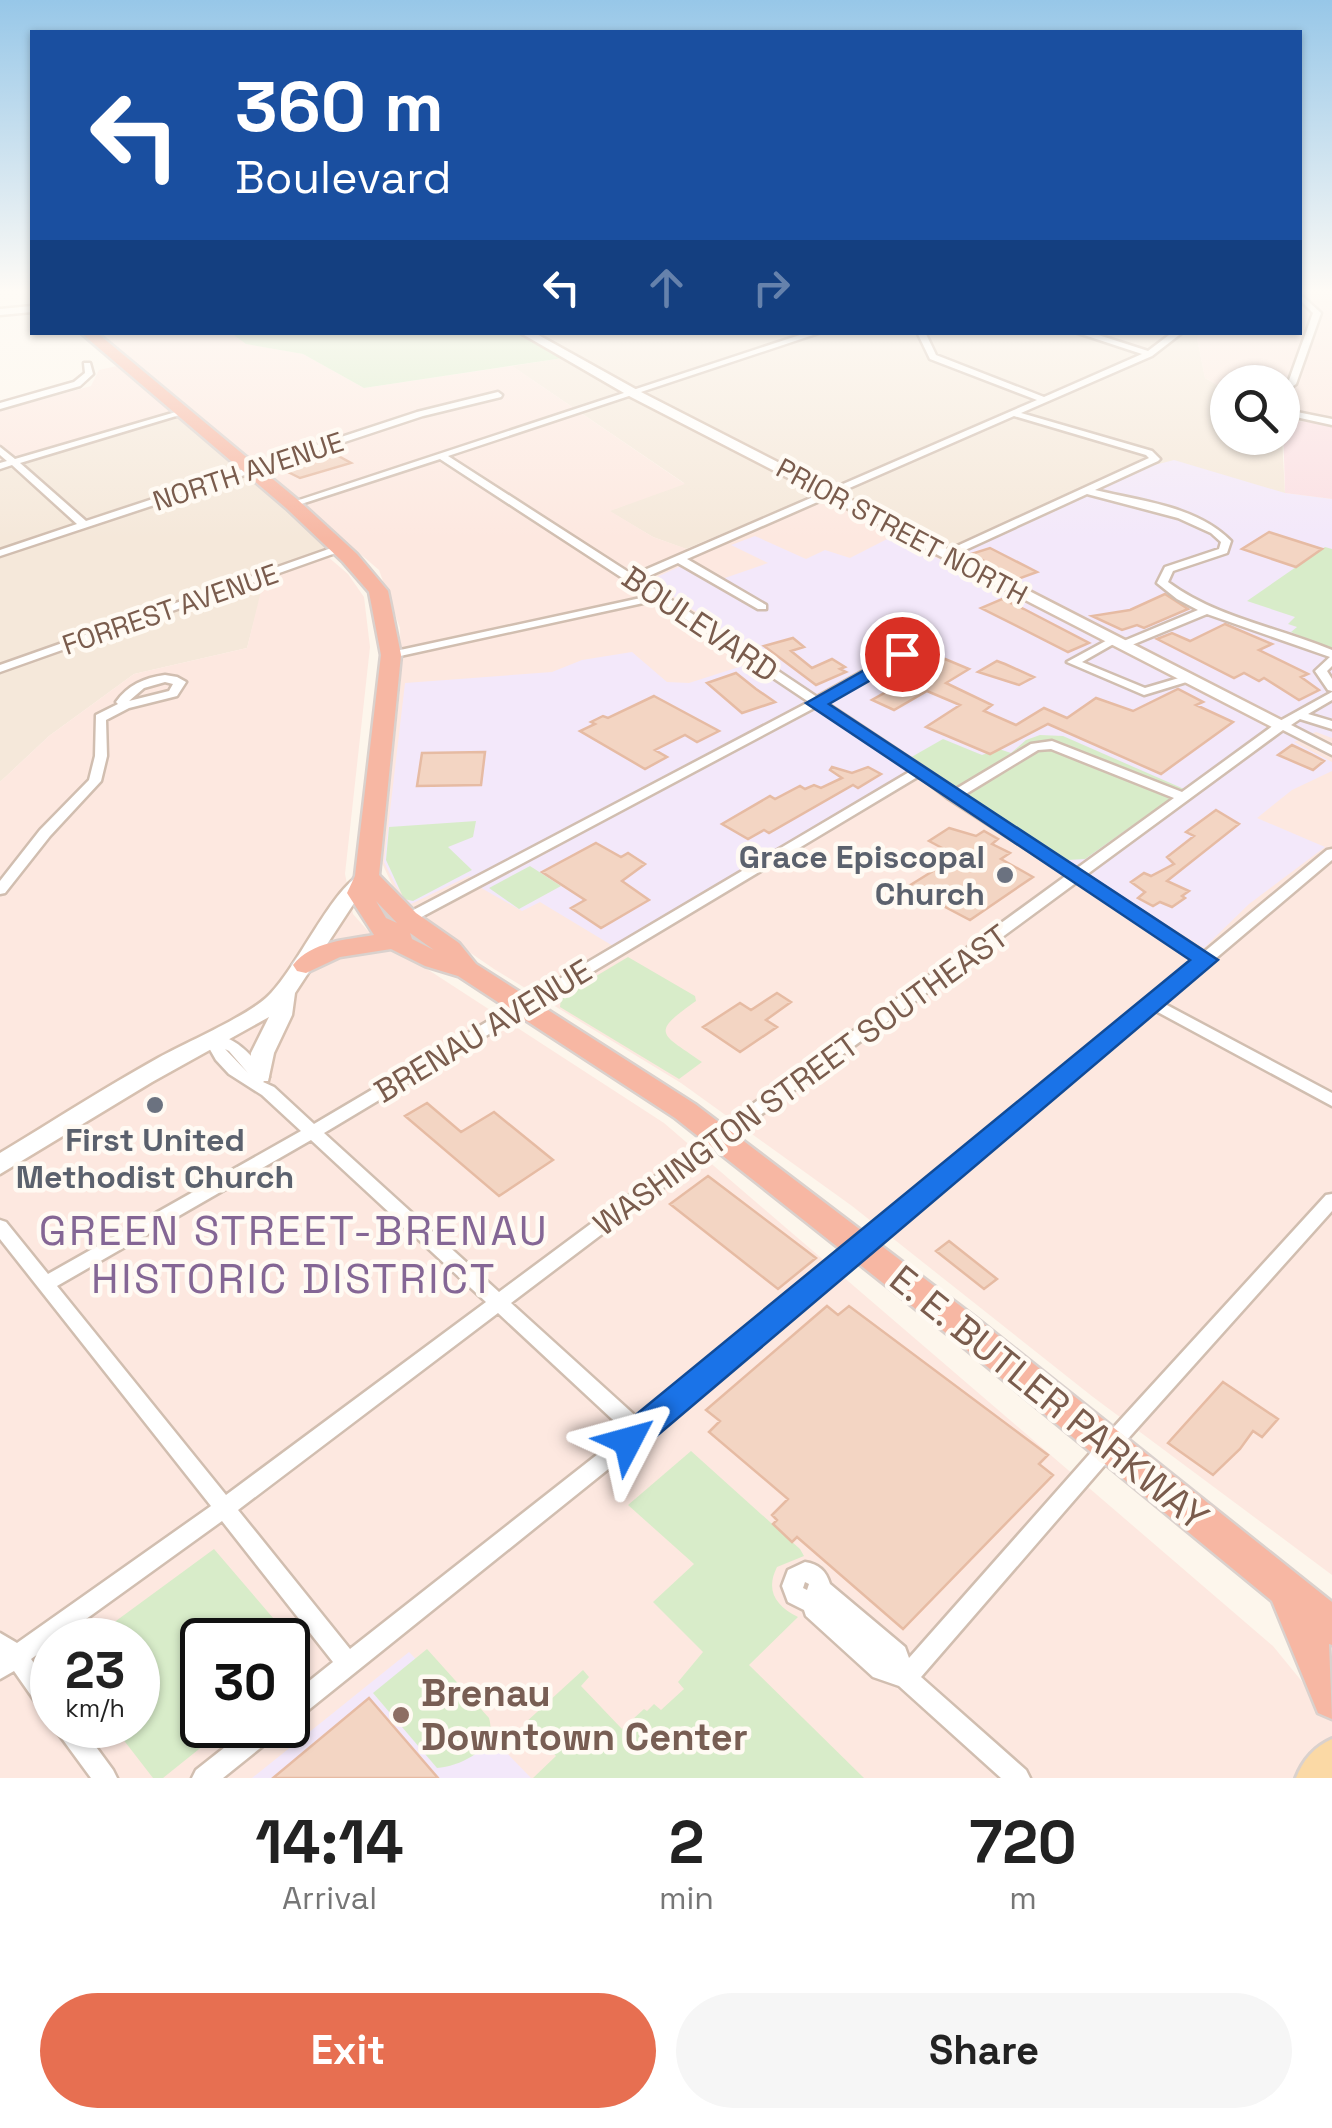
<!DOCTYPE html>
<style>
body{margin:0;font-family:"Space Grotesk",sans-serif;background:#f6f6f6;color:#222;height:100vh;display:flex;flex-direction:column;font-size:38px;white-space:nowrap}
*{box-sizing:border-box;margin:0}
p{font-size:32px;color:#767676}
.icon{flex:none;width:55px;height:55px;fill:none;stroke:currentColor;stroke-width:2;stroke-linecap:round;stroke-linejoin:round}
.map{position:relative;height:1778px;overflow:hidden}
.sheet{display:flex;flex-direction:column;background:#fff;flex:1}
.sheet>*{flex:none}
.top-card{position:absolute;left:30px;top:30px;width:1272px;height:305px;border-radius:0px;box-shadow:0 2px 8px #0004;background:#1a4fa0;color:#fff;overflow:hidden}
.buttons{position:absolute;left:1210px;top:365px;display:grid;gap:20px}
.buttons a{display:grid;place-items:center;width:90px;height:90px;border-radius:50%;background:#fff;box-shadow:0 2px 8px #0004;font-size:50px}
.speed{position:absolute;left:30px;top:1618px;display:flex;gap:20px;font-size:50px;font-weight:700;text-align:center}
.speed>*{display:grid;place-content:center;width:130px;height:130px;border-radius:50%;background:#fff;box-shadow:0 2px 8px #0004;line-height:1}
.speed small{font-size:25px;font-weight:400}
.speed .limit{border:5px solid #111;border-radius:15px;background:#fff;color:#111}
.pin{position:absolute;display:grid;place-items:center;width:85px;height:85px;color:#fff;margin:-42px;border:5px solid #fff;border-radius:50%;box-shadow:0 2px 10px #0007}
.me{position:absolute;width:110px;margin:-55px;rotate:51deg;stroke-linejoin:round;filter:drop-shadow(0 0 8px #0008)}
.turn{display:flex;align-items:center;gap:35px;height:210px;padding:0 40px;font-size:45px}
.turn .icon{width:130px;height:130px;stroke-width:2.5}
.turn b{display:block;font-size:70px;line-height:85px}
.lanes{display:flex;align-items:center;height:95px;padding:0 40px;background:#0003;justify-content:center;gap:50px;direction:ltr}
.lanes .off{opacity:.35}
.eta{display:flex;justify-content:space-evenly;align-items:center;height:170px;text-align:center}
.eta b{font-size:60px;font-weight:600;line-height:70px}
.primary-button{display:flex;gap:20px;margin-top:auto;padding:20px 40px}
.primary-button a{flex:1;height:115px;border-radius:60px;background:#e76f51;color:#fff;font-size:40px;font-weight:600;line-height:115px;text-align:center}
.primary-button a+a{background:#f6f6f6;color:#222}
.map>svg:first-child{display:block}
.residential{fill:#f5e8da}
.commercial{fill:#fde8e0;fill-rule:evenodd}
.education{fill:#f3e8fa}
.medical{fill:#fbdfe3}
.green{fill:#d8ecc9}
.building{fill:#f3d5c3;stroke:#e6bba3;stroke-width:2.5}
.lines{fill:none;stroke-linecap:round;stroke-linejoin:round}
.street-casing{stroke:#d1beb0;stroke-width:5}
.secondary-casing{stroke:#d6c0b0;stroke-width:5}
.primary-casing{stroke:#dad1cd;stroke-width:6}
.highway-casing{stroke:#dad1cd;stroke-width:5}
.street{fill:#fff;fill-rule:evenodd}
.secondary{fill:#fff;fill-rule:evenodd}
.primary{fill:#fbd9a5;fill-rule:evenodd}
.highway{fill:#f7b7a3;fill-rule:evenodd}
.route{fill:#1a73e8;stroke:#114b97;stroke-width:2.5}
.worship-dot{fill:#6b7280;stroke:#fffaf3;stroke-width:4}
.education-dot{fill:#8d6e63;stroke:#fffaf3;stroke-width:4}
.labels{text-anchor:middle;dominant-baseline:central;stroke-width:9;stroke-linejoin:round;paint-order:stroke}
.far-street-label{font-size:28px;fill:#7a5c4d;stroke:#fffaf3}
.street-label{font-size:32px;fill:#7a5c4d;stroke:#fffaf3}
.worship-label{font-size:32px;font-weight:bold;fill:#5b616d;stroke:#fffaf3;text-anchor:end}
.near-street-label{font-size:38px;fill:#7a5c4d;stroke:#fffaf3}
.near-education-label{font-size:38px;font-weight:bold;fill:#785e54;stroke:#fffaf3;text-anchor:start}
.near-neighbourhood-label{font-size:42px;letter-spacing:2.5px;fill:#846695;stroke:#fffaf3}
</style>
<div class="map">
<svg width="1332" height="1778" viewBox="0 0 1332 1778">
<rect width="100%" height="100%" fill="#fdf6ec"/>
<path class="residential" d="M 528,333 L 1201,333 L 1197,338 L 1205,378 L 1227,391 L 1228,438 L 1282,438 L 1285,493 L 1022,585 L 828,489 L 686,549 L 653,537 L 609,511 L 684,483 L 512,366 L 569,357 Z
M 187,408 L 259,467 L 328,550 L 327,556 L 265,579 L 247,648 L 134,674 L 49,736 L 0,782 L 0,461 Z"/>
<path class="commercial" d="M 1300,290 L 1332,290 L 1332,419 L 1283,423 L 1282,382 L 1228,382 L 1227,391 L 1205,378 L 1197,338 L 1201,332 L 1300,332 Z
M 101,333 L 231,333 L 247,344 L 303,354 L 364,388 L 512,366 L 685,484 L 610,511 L 653,537 L 687,549 L 828,489 L 1021,585 L 1332,679 L 1332,1575 L 1093,1397 L 852,1206 L 681,1083 L 494,969 L 421,919 L 398,897 L 381,861 L 401,681 L 400,628 L 379,570 L 259,467 L 213,434 L 187,408 L 0,461 L 0,411 L 91,386 L 99,370 L 126,364 Z
M 327,556 L 348,574 L 364,597 L 370,647 L 345,874 L 353,914 L 367,930 L 664,1123 L 1273,1646 L 1304,1684 L 1332,1707 L 1332,1778 L 0,1778 L 0,782 L 49,736 L 134,674 L 247,648 L 264,579 ZM 52,1640 L 138,1640 L 138,1725 L 52,1725 ZM 202,1640 L 288,1640 L 288,1725 L 202,1725 Z"/>
<path class="education" d="M 1174,460 L 1285,493 L 1332,499 L 1332,738 L 1316,732 L 1294,742 L 1332,762 L 1332,771 L 1292,790 L 1257,818 L 1325,847 L 1249,904 L 1204,948 L 919,768 L 613,946 L 540,902 L 522,911 L 483,889 L 469,876 L 411,904 L 396,886 L 384,862 L 405,683 L 552,672 L 582,660 L 632,652 L 667,682 L 689,683 L 764,659 L 650,580 L 692,561 L 722,579 L 768,563 L 731,545 L 755,536 L 806,559 L 825,550 L 850,558 L 893,536 L 939,559 L 1143,468 Z
M 409,1652 L 531,1778 L 252,1778 Z"/>
<path class="medical" d="M 1332,419 L 1332,499 L 1285,493 L 1283,423 Z"/>
<path class="green" d="M 231,333 L 528,333 L 570,357 L 364,388 L 303,354 L 246,344 Z
M 1325,547 L 1332,549 L 1332,650 L 1291,632 L 1297,627 L 1288,624 L 1295,617 L 1247,601 Z
M 1040,735 L 1063,736 L 1184,789 L 1085,859 L 1067,860 L 908,759 L 943,739 L 982,755 L 999,749 L 1011,753 L 1026,740 Z
M 476,821 L 473,837 L 448,847 L 472,870 L 413,901 L 404,899 L 386,860 L 389,827 Z
M 530,866 L 561,886 L 519,909 L 489,888 Z
M 628,957 L 695,996 L 696,1001 C 649,1034 661,1033 702,1062 L 679,1079 L 560,1007 L 561,997 Z
M 691,1451 L 800,1549 L 804,1556 L 777,1567 C 765,1591 776,1606 798,1617 L 749,1665 L 864,1778 L 533,1778 L 556,1756 L 525,1723 L 583,1670 L 589,1677 L 581,1686 L 622,1729 L 644,1709 L 647,1711 L 654,1704 L 661,1710 L 684,1689 L 678,1682 L 703,1652 L 653,1602 L 694,1564 L 628,1505 Z
M 214,1549 L 310,1661 L 288,1678 L 288,1640 L 202,1640 L 202,1725 L 229,1725 L 163,1778 L 153,1778 L 112,1725 L 138,1725 L 138,1640 L 90,1640 Z
M 427,1649 L 489,1718 C 498,1748 462,1766 437,1768 L 373,1693 Z"/>
<path class="building" d="M 333,453 L 351,463 L 300,478 L 282,469 Z
M 1269,532 L 1322,549 L 1296,567 L 1242,549 Z
M 990,548 L 1037,572 L 1018,579 L 971,554 Z
M 1165,594 L 1188,609 L 1144,628 L 1137,625 L 1122,630 L 1092,616 L 1130,610 Z
M 1002,599 L 1024,609 L 1089,643 L 1068,652 L 981,608 Z
M 1225,624 L 1272,644 L 1259,650 L 1308,674 L 1301,677 L 1319,690 L 1299,700 L 1264,678 L 1259,681 L 1244,673 L 1234,678 L 1157,639 L 1172,633 L 1190,641 Z
M 793,638 L 804,647 L 791,651 L 812,668 L 832,659 L 845,667 L 840,669 L 846,672 L 816,685 L 764,646 Z
M 945,659 L 969,669 L 946,683 L 992,705 L 984,711 L 1016,725 L 1044,708 L 1067,718 L 1096,698 L 1133,711 L 1178,689 L 1203,702 L 1196,705 L 1233,722 L 1161,774 L 1048,724 L 990,754 L 926,727 L 960,705 L 927,691 L 894,710 L 872,700 Z
M 997,661 L 1005,664 L 1034,677 L 1019,685 L 978,672 Z
M 736,673 L 756,689 L 775,702 L 742,713 L 707,683 Z
M 654,696 L 719,731 L 697,742 L 685,735 L 655,750 L 667,757 L 645,769 L 580,731 L 595,724 L 591,722 L 603,716 L 608,718 Z
M 1292,745 L 1311,754 L 1324,761 L 1313,770 L 1278,755 Z
M 485,752 L 481,785 L 417,786 L 422,753 Z
M 832,767 L 852,773 L 868,767 L 881,774 L 858,788 L 853,785 L 769,833 L 764,830 L 748,839 L 722,824 L 770,796 L 775,799 L 800,786 L 805,789 L 814,785 L 821,788 L 842,778 L 830,770 Z
M 1216,810 L 1239,824 L 1167,881 L 1189,891 L 1182,896 L 1185,898 L 1172,907 L 1160,902 L 1153,906 L 1138,898 L 1145,892 L 1131,882 L 1144,873 L 1151,876 L 1174,864 L 1167,857 L 1194,836 L 1186,832 Z
M 949,828 L 976,836 L 984,831 L 998,839 L 992,844 L 1010,853 L 1001,859 L 1033,877 L 970,920 L 928,898 L 920,899 L 904,889 L 957,856 L 929,841 Z
M 596,843 L 621,857 L 628,853 L 645,864 L 622,881 L 649,900 L 601,928 L 571,908 L 585,900 L 542,872 Z
M 777,993 L 791,1002 L 766,1020 L 777,1027 L 740,1052 L 703,1027 L 740,1003 L 751,1010 Z
M 427,1103 L 461,1132 L 494,1112 L 553,1160 L 499,1196 L 405,1116 Z
M 708,1176 L 816,1258 L 778,1289 L 670,1204 Z
M 949,1241 L 997,1279 L 984,1289 L 936,1251 Z
M 827,1306 L 838,1315 L 849,1306 L 1048,1455 L 1039,1464 L 1053,1475 L 903,1629 L 797,1537 L 792,1542 L 773,1524 L 777,1520 L 772,1515 L 788,1499 L 709,1432 L 720,1421 L 706,1410 Z
M 1223,1382 L 1278,1419 L 1262,1437 L 1253,1431 L 1240,1449 L 1213,1475 L 1168,1443 Z
M 369,1698 L 438,1778 L 273,1778 Z"/>
<g class="lines">
<g class="street-casing">
<path id="street" d="M 1300,294 L 1321,313 L 1296,384 L 1282,394 L 1282,387 L 1288,383 L 1313,313 L 1300,300 Z
M 809,332 L 822,332 L 448,456 L 633,575 L 1037,400 L 930,359 L 917,332 L 925,332 L 936,355 L 1044,397 L 1142,354 L 1075,332 L 1089,332 L 1148,351 L 1173,332 L 1183,332 L 1152,356 L 1021,413 L 1152,451 L 1160,459 L 1158,461 L 1095,490 C 1140,501 1197,506 1231,541 L 1227,553 L 1173,571 L 1168,582 C 1217,618 1277,627 1332,650 L 1332,666 L 1327,671 L 1332,679 L 1332,691 L 1328,690 L 1315,671 L 1330,657 L 1207,614 L 1127,647 L 1119,647 L 1119,643 L 1198,610 L 1177,599 L 1157,583 L 1165,567 L 1219,549 L 1221,542 L 1211,533 L 1178,518 L 1087,494 L 952,556 L 944,556 L 944,552 L 1149,458 L 1146,455 L 1014,416 L 687,559 L 766,605 L 766,609 L 758,609 L 678,563 L 640,580 L 661,593 L 667,594 L 667,597 L 817,697 L 924,637 L 932,637 L 932,641 L 825,702 L 956,789 L 1031,744 L 1052,741 L 1182,792 L 1278,722 L 1332,692 L 1332,700 L 1308,714 L 1332,721 L 1332,729 L 1300,719 L 1291,725 L 1332,746 L 1332,755 L 1283,730 L 1086,875 L 1204,952 L 1327,850 L 1332,849 L 1332,860 L 1163,1003 L 1332,1093 L 1332,1106 L 1154,1010 L 647,1438 L 296,1720 L 288,1723 L 288,1698 L 333,1662 L 222,1521 L 57,1640 L 52,1640 L 52,1644 L 31,1659 L 52,1688 L 52,1717 L 44,1714 L 14,1671 L 0,1679 L 0,1633 L 17,1643 L 211,1506 L 0,1239 L 0,1220 L 6,1222 L 48,1274 L 301,1131 L 262,1095 L 229,1074 L 216,1060 L 204,1039 L 207,1035 C 234,1033 250,1055 267,1073 L 269,1077 L 263,1082 L 274,1087 L 314,1124 L 911,771 L 816,707 L 412,922 L 402,922 L 400,919 L 402,916 L 809,702 L 657,600 L 391,658 L 387,657 L 387,653 L 391,652 L 650,596 L 440,459 L 295,506 L 287,504 ZM 1051,749 L 1174,798 L 1076,869 L 964,795 L 1038,750 ZM 919,776 L 949,799 L 1067,875 L 713,1133 L 499,1292 L 324,1133 ZM 1077,882 L 1195,960 L 640,1420 L 511,1303 L 725,1141 ZM 225,1049 L 229,1051 L 248,1073 ZM 311,1140 L 486,1302 L 226,1495 L 57,1286 ZM 498,1313 L 626,1432 L 350,1649 L 238,1510 Z
M 84,363 L 90,363 L 93,374 L 80,386 L 0,409 L 0,403 L 74,382 L 85,373 Z
M 498,392 L 502,395 L 501,397 L 423,416 L 0,556 L 0,550 L 77,524 L 12,465 L 0,469 L 0,463 L 7,461 L 0,455 L 0,447 L 15,459 L 186,409 L 186,413 L 20,463 L 86,521 L 417,412 Z
M 1282,409 L 1332,419 L 1332,425 L 1282,414 Z
M 340,545 L 344,546 L 344,550 L 0,672 L 0,665 Z
M 1113,637 L 1117,638 L 1117,642 L 1082,662 L 1145,688 L 1189,675 L 1195,678 L 1193,680 L 1144,695 L 1067,662 Z
M 165,675 L 177,677 L 186,682 L 177,696 L 129,708 L 106,720 L 107,756 L 101,781 L 50,836 L 5,893 L 0,894 L 0,881 L 40,830 L 89,780 L 95,756 L 96,715 L 118,704 L 116,702 C 128,685 144,678 165,675 ZM 165,682 L 173,684 L 169,691 L 129,701 L 144,688 Z
M 1332,1194 L 1332,1211 L 1116,1452 L 921,1677 L 1026,1770 L 1030,1778 L 1001,1778 L 899,1686 L 873,1677 L 806,1616 L 804,1610 L 788,1602 L 782,1586 L 788,1570 L 805,1562 C 819,1564 826,1571 830,1584 L 905,1647 L 909,1658 L 1102,1440 L 1326,1195 ZM 805,1582 L 809,1584 L 807,1590 L 803,1588 Z
M 55,1725 L 80,1725 L 113,1770 L 117,1778 L 91,1778 L 58,1733 Z
M 253,1725 L 282,1725 L 279,1733 L 223,1778 L 192,1778 L 196,1770 Z"/>
</g>
<g class="secondary-casing">
<path id="secondary" d="M 32,306 L 32,312 L 0,315 L 0,309 Z
M 519,332 L 533,332 L 639,391 L 1291,725 L 1282,730 L 1276,729 L 631,397 Z
M 365,873 L 375,879 L 356,900 L 295,993 L 292,1015 L 274,1053 L 268,1081 L 252,1081 L 249,1075 L 251,1053 L 269,1017 L 152,1082 L 0,1174 L 0,1153 C 53,1121 104,1088 158,1058 C 187,1042 243,1018 266,998 C 296,972 334,882 365,873 Z"/>
</g>
<g class="primary-casing">
<path id="primary" d="M 1332,1739 L 1332,1778 L 1296,1778 C 1303,1760 1314,1747 1332,1739 Z"/>
</g>
<g class="highway-casing">
<path id="highway" d="M 80,332 L 96,332 L 298,500 L 357,554 L 388,591 L 401,655 L 379,875 L 416,913 L 459,943 L 476,964 L 695,1104 L 975,1317 L 1332,1602 L 1332,1645 L 1329,1644 L 1332,1719 L 1318,1713 L 1272,1601 L 951,1337 L 675,1118 L 458,976 L 425,966 L 391,949 L 340,957 L 306,973 L 297,971 L 293,965 C 312,941 346,940 374,935 L 347,893 L 355,876 L 381,655 L 369,592 L 343,562 L 286,508 ZM 376,901 L 397,923 L 386,918 ZM 410,933 L 434,950 L 412,939 Z"/>
</g>
<use href="#street" class="street"/>
<use href="#secondary" class="secondary"/>
<use href="#primary" class="primary"/>
<use href="#highway" class="highway"/>
</g>
<linearGradient id="sky" x2="0" y2="1"><stop stop-color="#97c7e8"/><stop offset="0.54" stop-color="#fefbf6"/><stop offset="1" stop-color="#fefbf6" stop-opacity="0"/></linearGradient>
<rect width="1332" height="539" fill="url(#sky)"/>
<path class="route" d="M 902,649 L 911,654 L 909,658 L 829,704 L 1218,960 L 639,1451 L 628,1455 L 616,1451 L 611,1441 L 616,1431 L 1190,960 L 806,703 Z"/>
<g class="worship-dot">
<circle cx="1005" cy="875" r="10"/>
<circle cx="155" cy="1105" r="10"/>
</g>
<circle class="education-dot" cx="401" cy="1715" r="10"/>
<g class="labels">
<g class="far-street-label">
<text transform="translate(248 471) rotate(-18)">NORTH AVENUE</text>
<text transform="translate(902 531) rotate(28)">PRIOR STREET NORTH</text>
<text transform="translate(170 609) rotate(-19)">FORREST AVENUE</text>
</g>
<g class="street-label">
<text transform="translate(700 624) rotate(34)">BOULEVARD</text>
<text transform="translate(483 1031) rotate(-31)">BRENAU AVENUE</text>
<text transform="translate(801 1080) rotate(-36)">WASHINGTON STREET SOUTHEAST</text>
</g>
<g class="worship-label">
<text x="985" y="857">Grace Episcopal<tspan x="985" dy="37">Church</tspan></text>
<text x="155" y="1140" text-anchor="middle">First United<tspan x="155" dy="37">Methodist Church</tspan></text>
</g>
<g class="near-street-label">
<text transform="translate(1049 1398) rotate(39)">E. E. BUTLER PARKWAY</text>
</g>
<g class="near-education-label">
<text x="421" y="1693">Brenau<tspan x="421" dy="44">Downtown Center</tspan></text>
</g>
<g class="near-neighbourhood-label">
<text x="294" y="1230">GREEN STREET-BRENAU<tspan x="294" dy="48">HISTORIC DISTRICT</tspan></text>
</g>
</g>
</svg>
<div class="buttons">
<a><svg class="icon" aria-label="search" viewBox="0 0 24 24"><circle cx="10" cy="10" r="6"/><path d="M15 15l6 6"/></svg></a>
</div>
<div class="speed"><div>23<small>km/h</small></div><div class="limit">30</div></div>
<div class="pin" style="left:902px;top:654px;background:#d93025"><svg class="icon" aria-label="arrive" viewBox="0 0 24 24"><path d="M6 21V4h12l-3 4 3 4H6"/></svg></div>
<svg class="me" style="left:628px;top:1441px" viewBox="-20 -20 40 40"><path d="M0-17L14 15 0 8-14 15z" fill="#1a73e8" stroke="#fff" stroke-width="4"/></svg>
<div class="top-card">
<div class="turn"><svg class="icon" aria-label="left" viewBox="0 0 24 24"><path d="M17 20v-9H6M10 6l-5 5 5 5"/></svg><div><b>360 m</b>Boulevard</div></div>
<div class="lanes"><svg class="icon" aria-label="left" viewBox="0 0 24 24"><path d="M17 20v-9H6M10 6l-5 5 5 5"/></svg><svg class="icon off" aria-label="ahead" viewBox="0 0 24 24"><path d="M12 20V5M6 11l6-6 6 6"/></svg><svg class="icon off" aria-label="right" viewBox="0 0 24 24"><path d="M7 20v-9h11M14 6l5 5-5 5"/></svg></div>
</div>
</div>
<section class="sheet">
<div class="eta">
<div><b>14:14</b><p>Arrival</p></div>
<div><b>2</b><p>min</p></div>
<div><b>720</b><p>m</p></div>
</div>
<div class="primary-button"><a>Exit</a><a>Share</a></div>
</section>
